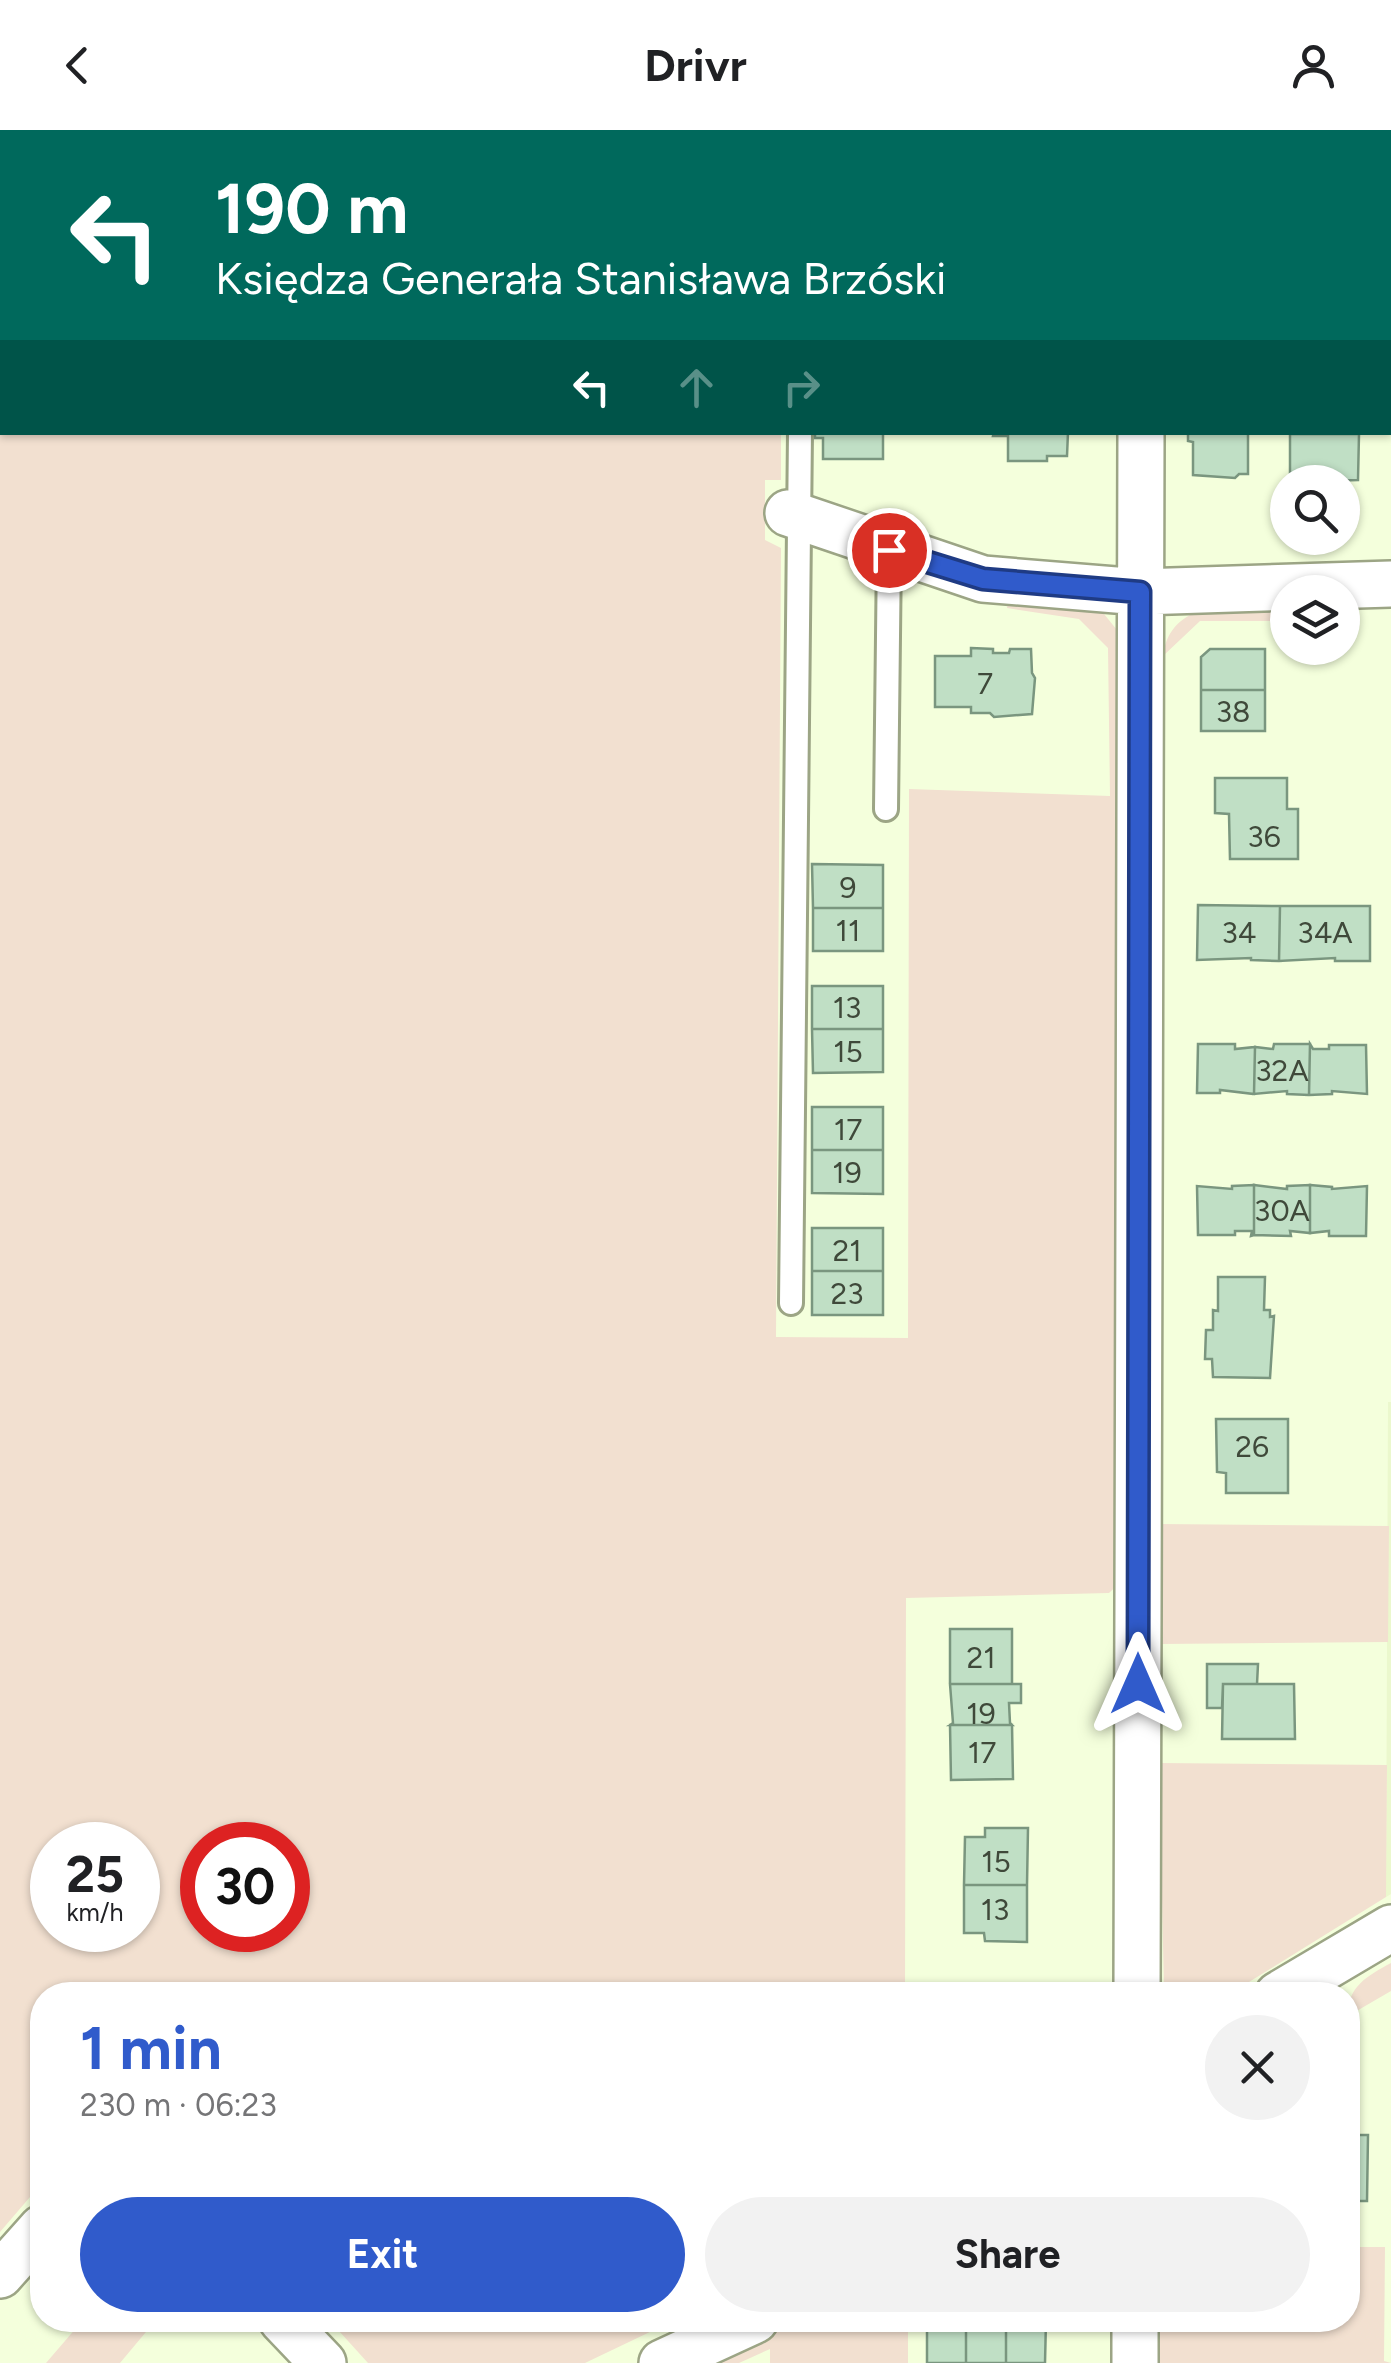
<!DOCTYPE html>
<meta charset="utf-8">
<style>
body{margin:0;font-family:Figtree,sans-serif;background:#f2f2f2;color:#202124;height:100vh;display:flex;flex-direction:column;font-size:38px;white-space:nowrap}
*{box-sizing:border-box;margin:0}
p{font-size:32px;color:#757577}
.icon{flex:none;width:55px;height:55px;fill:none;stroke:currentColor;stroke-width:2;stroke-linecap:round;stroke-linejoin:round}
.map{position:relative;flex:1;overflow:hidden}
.details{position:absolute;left:30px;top:1852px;width:1330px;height:350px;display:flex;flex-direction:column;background:#fff;border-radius:40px;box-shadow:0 2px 8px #0004}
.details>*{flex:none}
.top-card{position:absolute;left:0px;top:0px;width:1392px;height:305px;box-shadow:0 2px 8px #0004;background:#00695c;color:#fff;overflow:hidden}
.buttons{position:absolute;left:1270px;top:335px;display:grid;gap:20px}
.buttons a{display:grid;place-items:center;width:90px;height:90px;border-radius:50%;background:#fff;box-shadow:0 2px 8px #0004;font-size:50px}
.speed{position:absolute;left:30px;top:1692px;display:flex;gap:20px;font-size:50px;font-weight:700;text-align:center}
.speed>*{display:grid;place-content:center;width:130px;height:130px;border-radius:50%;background:#fff;box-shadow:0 2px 8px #0004;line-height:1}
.speed small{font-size:25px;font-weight:400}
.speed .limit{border:15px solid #d22;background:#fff;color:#111}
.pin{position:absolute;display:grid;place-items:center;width:85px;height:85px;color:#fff;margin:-42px;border:5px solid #fff;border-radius:50%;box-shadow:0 2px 10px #0007}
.me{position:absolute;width:110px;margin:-55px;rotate:0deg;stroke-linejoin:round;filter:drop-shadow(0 0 8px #0008)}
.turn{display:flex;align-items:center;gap:35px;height:210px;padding:0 50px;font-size:45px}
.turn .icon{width:130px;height:130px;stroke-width:2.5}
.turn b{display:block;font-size:70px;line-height:85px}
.lanes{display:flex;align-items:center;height:95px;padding:0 50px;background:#0003;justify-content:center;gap:50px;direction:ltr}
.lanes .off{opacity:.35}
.round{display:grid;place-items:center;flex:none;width:105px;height:105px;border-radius:52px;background:#f2f2f2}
.headline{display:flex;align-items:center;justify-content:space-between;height:170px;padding:0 50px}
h1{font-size:60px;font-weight:700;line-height:75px;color:#305bcb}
.action{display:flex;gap:20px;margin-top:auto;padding:20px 50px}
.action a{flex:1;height:115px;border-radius:60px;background:#305bcb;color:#fff;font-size:40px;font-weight:700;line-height:115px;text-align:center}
.action a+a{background:#f2f2f2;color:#202124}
header{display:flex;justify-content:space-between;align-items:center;height:130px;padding:0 50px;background:#fff;font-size:45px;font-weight:700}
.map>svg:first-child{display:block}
.built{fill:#ebf8cd}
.green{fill:#f2e0d0;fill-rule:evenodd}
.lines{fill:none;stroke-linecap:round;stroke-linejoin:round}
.stream{stroke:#83aaa1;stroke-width:11}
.building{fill:#c0dfc5;stroke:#7a967f;stroke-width:2.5}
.service-casing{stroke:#9ca585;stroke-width:28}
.minor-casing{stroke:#9ca585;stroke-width:50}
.path{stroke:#99a187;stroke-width:6;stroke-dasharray:5 8;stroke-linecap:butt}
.service{stroke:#fff;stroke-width:22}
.minor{stroke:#fff;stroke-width:45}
.route-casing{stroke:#1f3b84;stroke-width:25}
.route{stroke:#305bcb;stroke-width:18}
.labels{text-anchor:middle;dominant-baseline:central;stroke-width:8;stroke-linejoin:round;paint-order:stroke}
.number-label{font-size:30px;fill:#3f493a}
</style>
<header><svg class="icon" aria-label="back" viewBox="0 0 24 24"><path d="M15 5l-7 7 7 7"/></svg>Drivr<svg class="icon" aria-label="person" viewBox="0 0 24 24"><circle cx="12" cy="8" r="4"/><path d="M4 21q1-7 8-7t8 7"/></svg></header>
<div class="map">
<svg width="1391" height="2233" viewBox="0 0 1391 2233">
<rect width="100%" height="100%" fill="#f4ffdc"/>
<path class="built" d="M 1388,1272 L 1391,1272 L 1391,1764 L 1386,1767 Z"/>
<path class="green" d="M 0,162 L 2,302 L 781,303 L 781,350 L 765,350 L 765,410 L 781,418 L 776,1207 L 908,1208 L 909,659 L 1110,666 L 1108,518 L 1079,489 L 1007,478 L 1009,467 L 1100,479 L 1121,505 L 1125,1448 L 1109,1463 L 906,1468 L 905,1865 L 42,1865 L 42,2063 L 30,2067 L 0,2102 ZM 52,1715 L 138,1715 L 138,1800 L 52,1800 ZM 202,1715 L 288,1715 L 288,1800 L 202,1800 Z
M 1287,476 L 1287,491 L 1200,491 L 1163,526 C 1166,502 1179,488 1201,480 Z
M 1158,1394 L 1389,1396 L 1388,1512 L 1160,1514 Z
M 1159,1633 L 1387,1635 L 1386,1767 L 1228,1865 L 1169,1865 L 1164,1859 Z
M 1391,1833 L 1391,1861 L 1348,1886 C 1347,1857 1367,1846 1391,1833 Z
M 1348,2117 L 1385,2117 L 1384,2231 L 1391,2233 L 1151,2233 L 1150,2190 L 1348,2190 Z
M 83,2190 L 156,2190 L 120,2233 L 46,2233 Z
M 329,2190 L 675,2190 L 585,2233 L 368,2233 Z
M 785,2190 L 908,2190 L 908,2233 L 770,2233 L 770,2219 L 739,2233 L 713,2233 Z"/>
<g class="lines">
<path class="stream" d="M 1026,2 L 1035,0
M 0,120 L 2,120"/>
</g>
<path class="building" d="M 815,302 L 883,302 L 883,329 L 823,329 L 823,308 L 815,308 Z
M 994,302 L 1068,302 L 1067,326 L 1047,326 L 1047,331 L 1008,331 L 1008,306 L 993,306 Z
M 1188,302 L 1248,302 L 1248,344 L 1239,344 L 1235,348 L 1193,345 L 1193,312 L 1188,311 Z
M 1290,304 L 1359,304 L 1358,350 L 1290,352 Z
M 971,518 L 993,519 L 993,523 L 1009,523 L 1010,519 L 1031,519 L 1032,543 L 1035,548 L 1032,584 L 994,587 L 990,583 L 971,583 L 971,577 L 935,577 L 935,526 L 971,526 Z
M 1210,519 L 1265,519 L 1265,560 L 1201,560 L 1201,527 Z
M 1201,560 L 1265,560 L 1265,601 L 1201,601 Z
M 1215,648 L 1287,648 L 1287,679 L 1298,679 L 1298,729 L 1230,729 L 1229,684 L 1215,683 Z
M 812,734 L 883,735 L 883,778 L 813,778 Z
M 1198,775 L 1280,776 L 1279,831 L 1251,830 L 1251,828 L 1197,830 Z
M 1280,776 L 1370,776 L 1370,831 L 1335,831 L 1335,828 L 1279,831 Z
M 813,778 L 883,778 L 883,821 L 813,821 Z
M 812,856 L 883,856 L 883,899 L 812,899 Z
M 812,899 L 883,899 L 883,942 L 813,943 Z
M 1198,914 L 1235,914 L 1235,919 L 1255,917 L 1254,964 L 1220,960 L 1220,963 L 1197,963 Z
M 1274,914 L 1310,914 L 1309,965 L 1287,964 L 1287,961 L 1254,964 L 1255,917 L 1273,919 Z
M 1310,914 L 1313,919 L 1329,919 L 1329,915 L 1366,915 L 1367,964 L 1332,961 L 1332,964 L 1309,965 Z
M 812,977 L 883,977 L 883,1020 L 812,1020 Z
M 812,1020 L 883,1020 L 883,1064 L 812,1063 Z
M 1254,1055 L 1254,1105 L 1251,1106 L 1252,1101 L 1235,1101 L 1235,1105 L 1198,1105 L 1197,1056 L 1232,1059 L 1232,1056 Z
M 1254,1055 L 1287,1059 L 1287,1056 L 1310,1055 L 1310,1103 L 1290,1101 L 1291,1106 L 1254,1105 Z
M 1310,1055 L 1332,1057 L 1332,1059 L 1367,1056 L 1366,1106 L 1329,1106 L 1329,1101 L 1310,1103 Z
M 812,1098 L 883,1098 L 883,1141 L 812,1141 Z
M 812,1141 L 883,1141 L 883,1185 L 812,1185 Z
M 1218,1147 L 1265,1147 L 1264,1180 L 1270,1180 L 1270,1187 L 1274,1186 L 1270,1248 L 1213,1247 L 1212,1229 L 1205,1229 L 1206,1200 L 1213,1200 L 1213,1180 L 1218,1181 Z
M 1216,1289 L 1288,1289 L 1288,1363 L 1226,1363 L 1226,1343 L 1217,1342 Z
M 950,1499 L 1012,1499 L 1012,1554 L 950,1554 Z
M 1207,1534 L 1258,1534 L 1257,1554 L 1223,1554 L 1222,1578 L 1207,1578 Z
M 950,1554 L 1021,1554 L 1021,1573 L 1009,1573 L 1010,1593 L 1012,1595 L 950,1595 L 953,1593 Z
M 1223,1554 L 1294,1554 L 1295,1609 L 1222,1609 Z
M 950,1595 L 1012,1595 L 1013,1649 L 951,1650 Z
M 985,1698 L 1028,1698 L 1027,1755 L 964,1755 L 965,1707 L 985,1707 Z
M 964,1755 L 1027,1755 L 1027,1812 L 985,1811 L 984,1803 L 964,1803 Z
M 994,1856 L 1021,1857 L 1021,1861 L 1056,1861 L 1056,1865 L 994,1865 Z
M 994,1856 L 994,1865 L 931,1865 L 931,1860 L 967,1860 L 967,1857 Z
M 1348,2005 L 1368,2005 L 1367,2071 L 1348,2071 Z
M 927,2190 L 966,2190 L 966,2233 L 927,2233 Z
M 966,2190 L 1006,2190 L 1006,2233 L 966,2233 Z
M 1006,2190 L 1046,2190 L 1045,2233 L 1006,2233 Z"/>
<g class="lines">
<g class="service-casing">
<path id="service" d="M 535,2 L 535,0
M 886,679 L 889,420
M 791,1173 L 800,302"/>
</g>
<g class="minor-casing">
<path id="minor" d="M 788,383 L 983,449 L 1140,462 L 1391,454
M 1137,1865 L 1141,302
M 1278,1865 L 1391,1798
M 0,2145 L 42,2098
M 282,2190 L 323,2233
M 1135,2190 L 1135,2233
M 662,2233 L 755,2190"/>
</g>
<path class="path" d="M 0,148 L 2,149"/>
<use href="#service" class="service"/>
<use href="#minor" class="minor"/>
</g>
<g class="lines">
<g class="route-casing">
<path id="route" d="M 889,420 L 983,449 L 1140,462 L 1138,1554"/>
</g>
<use href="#route" class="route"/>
</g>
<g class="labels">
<g class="number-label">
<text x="985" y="553">7</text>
<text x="1233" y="581">38</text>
<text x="1264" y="706">36</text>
<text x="848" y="757">9</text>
<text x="848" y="800">11</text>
<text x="1239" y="802">34</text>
<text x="1325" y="802">34A</text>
<text x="847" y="877">13</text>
<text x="848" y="921">15</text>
<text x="1282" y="940">32A</text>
<text x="848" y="999">17</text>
<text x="847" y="1042">19</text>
<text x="1282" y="1080">30A</text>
<text x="847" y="1120">21</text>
<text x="847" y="1163">23</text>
<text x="1252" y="1316">26</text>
<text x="981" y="1527">21</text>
<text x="981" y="1583">19</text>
<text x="982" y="1622">17</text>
<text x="996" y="1731">15</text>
<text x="995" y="1779">13</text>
</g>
</g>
</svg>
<div class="buttons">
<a><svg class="icon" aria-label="search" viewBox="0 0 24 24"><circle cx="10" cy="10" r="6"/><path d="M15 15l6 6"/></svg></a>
<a><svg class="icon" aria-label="layers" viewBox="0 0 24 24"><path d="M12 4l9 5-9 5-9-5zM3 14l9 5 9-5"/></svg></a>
</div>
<div class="speed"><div>25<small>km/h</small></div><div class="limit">30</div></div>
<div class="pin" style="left:889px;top:420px;background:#d93025"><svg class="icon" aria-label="arrive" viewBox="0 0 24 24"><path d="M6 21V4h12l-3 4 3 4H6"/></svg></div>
<svg class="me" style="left:1138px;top:1554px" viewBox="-20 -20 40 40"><path d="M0-17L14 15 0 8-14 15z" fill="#305bcb" stroke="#fff" stroke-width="4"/></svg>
<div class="top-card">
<div class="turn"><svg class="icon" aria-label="left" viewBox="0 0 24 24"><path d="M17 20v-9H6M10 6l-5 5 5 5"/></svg><div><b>190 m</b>Księdza Generała Stanisława Brzóski</div></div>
<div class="lanes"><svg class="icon" aria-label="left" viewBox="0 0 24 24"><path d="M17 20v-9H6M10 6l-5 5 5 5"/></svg><svg class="icon off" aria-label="ahead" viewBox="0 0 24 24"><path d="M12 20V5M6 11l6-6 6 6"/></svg><svg class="icon off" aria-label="right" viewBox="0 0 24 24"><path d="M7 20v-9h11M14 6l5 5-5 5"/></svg></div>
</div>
<section class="details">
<div class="headline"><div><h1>1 min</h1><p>230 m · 06:23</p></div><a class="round"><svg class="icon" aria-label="close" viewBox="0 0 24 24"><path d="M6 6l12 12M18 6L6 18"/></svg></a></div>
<div class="action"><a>Exit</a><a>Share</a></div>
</section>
</div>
